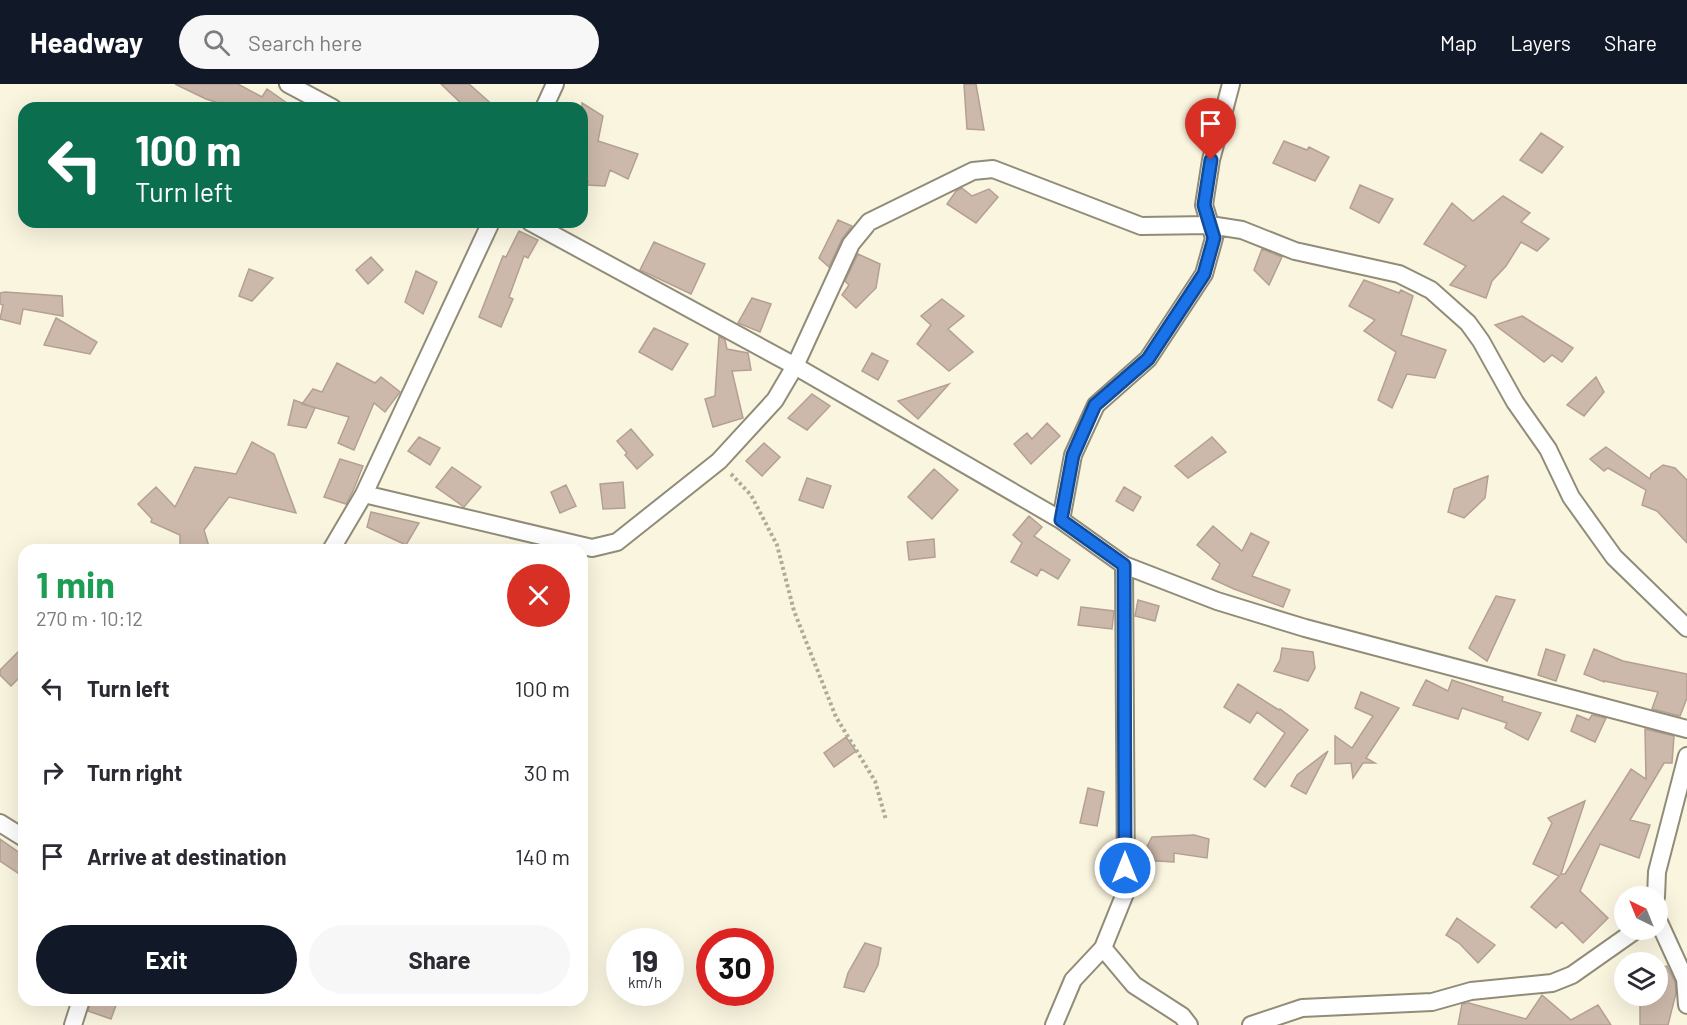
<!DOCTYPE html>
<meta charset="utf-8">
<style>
body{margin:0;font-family:Barlow,sans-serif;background:#f7f7f7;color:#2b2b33;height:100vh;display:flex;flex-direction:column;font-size:22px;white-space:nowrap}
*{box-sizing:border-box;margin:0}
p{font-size:20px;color:#7c7c81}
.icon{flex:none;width:33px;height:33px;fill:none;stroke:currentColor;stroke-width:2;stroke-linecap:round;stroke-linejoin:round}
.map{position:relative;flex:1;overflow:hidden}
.sheet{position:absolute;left:18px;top:460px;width:570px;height:462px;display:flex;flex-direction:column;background:#fff;border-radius:18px;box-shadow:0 6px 24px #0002}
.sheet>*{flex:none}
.hud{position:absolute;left:18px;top:18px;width:570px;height:126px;border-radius:18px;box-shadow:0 6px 24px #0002;background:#0b6e4f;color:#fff;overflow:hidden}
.needle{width:39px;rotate:317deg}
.controls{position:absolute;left:1614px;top:802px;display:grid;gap:12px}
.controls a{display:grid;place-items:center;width:54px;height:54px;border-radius:50%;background:#fff;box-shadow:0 6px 24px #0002;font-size:30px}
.speed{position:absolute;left:606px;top:844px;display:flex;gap:12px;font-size:30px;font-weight:700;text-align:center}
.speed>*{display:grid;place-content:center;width:78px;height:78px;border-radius:50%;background:#fff;box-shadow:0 6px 24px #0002;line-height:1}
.speed small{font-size:15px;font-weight:400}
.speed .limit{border:9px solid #d22;background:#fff;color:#111}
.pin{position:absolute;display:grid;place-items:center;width:51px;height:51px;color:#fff;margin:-62px -26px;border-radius:50% 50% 50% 0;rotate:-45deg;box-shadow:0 0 6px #0007}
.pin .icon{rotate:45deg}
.me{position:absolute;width:66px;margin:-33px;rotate:0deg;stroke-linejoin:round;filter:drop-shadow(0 0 4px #0008)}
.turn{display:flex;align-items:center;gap:21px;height:126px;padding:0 18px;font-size:27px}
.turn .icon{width:78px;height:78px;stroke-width:2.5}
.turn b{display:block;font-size:42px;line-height:51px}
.round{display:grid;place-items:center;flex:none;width:63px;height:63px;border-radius:32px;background:#f7f7f7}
.headline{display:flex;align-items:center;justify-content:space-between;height:102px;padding:0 18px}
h1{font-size:36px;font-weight:700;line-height:45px;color:#1e9e55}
.primary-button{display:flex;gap:12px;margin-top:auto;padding:12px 18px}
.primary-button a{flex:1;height:69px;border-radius:36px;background:#111827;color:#fff;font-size:24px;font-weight:700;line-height:69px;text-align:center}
.primary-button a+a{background:#f7f7f7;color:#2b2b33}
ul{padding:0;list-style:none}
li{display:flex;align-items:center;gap:18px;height:84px;padding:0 18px}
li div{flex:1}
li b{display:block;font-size:22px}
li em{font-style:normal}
header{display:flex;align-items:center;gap:36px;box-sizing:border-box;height:84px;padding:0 30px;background:#111827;color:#fff}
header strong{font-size:28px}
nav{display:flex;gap:33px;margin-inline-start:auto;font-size:21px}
.search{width:420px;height:54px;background:#f7f7f7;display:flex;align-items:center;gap:15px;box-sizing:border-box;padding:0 21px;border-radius:33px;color:#7c7c81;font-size:22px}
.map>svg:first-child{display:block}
.building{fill:#ccb9ab;stroke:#b3a092;stroke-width:1.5}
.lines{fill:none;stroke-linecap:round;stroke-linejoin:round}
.minor-casing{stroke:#918c78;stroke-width:20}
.path{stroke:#afab9b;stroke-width:4;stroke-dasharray:3 3;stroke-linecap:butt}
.minor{stroke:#fff;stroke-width:16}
.route-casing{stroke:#114b97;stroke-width:15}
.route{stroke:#1a73e8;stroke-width:10}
</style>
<header>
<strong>Headway</strong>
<div class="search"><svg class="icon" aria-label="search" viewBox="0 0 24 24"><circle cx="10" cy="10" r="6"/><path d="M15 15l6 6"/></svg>Search here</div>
<nav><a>Map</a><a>Layers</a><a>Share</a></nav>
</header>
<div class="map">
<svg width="1687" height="941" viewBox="0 0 1687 941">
<rect width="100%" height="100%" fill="#faf5df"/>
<path class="building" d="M 175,0 L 238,0 L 262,13 L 267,5 L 294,24 L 234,24 L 206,15 Z
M 441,0 L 469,0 L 496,24 L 466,24 Z
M 964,0 L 976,0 L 984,46 L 967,45 Z
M 582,19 L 603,32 L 598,57 L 638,70 L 628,95 L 610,86 L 605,102 L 587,101 L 588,97 L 582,97 Z
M 1541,49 L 1563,63 L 1542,89 L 1520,76 Z
M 1284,57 L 1307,66 L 1309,63 L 1329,73 L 1315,97 L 1273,79 Z
M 1360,101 L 1393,115 L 1379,139 L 1350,124 Z
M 962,104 L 972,112 L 989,105 L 998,113 L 976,139 L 947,120 L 956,107 Z
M 1503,112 L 1530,129 L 1521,138 L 1549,155 L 1537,167 L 1521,158 L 1506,182 L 1492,197 L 1486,214 L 1450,201 L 1466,182 L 1424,160 L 1452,119 L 1473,137 Z
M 838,136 L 852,142 L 842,155 L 829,183 L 819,174 Z
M 519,147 L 538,156 L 528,174 L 524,172 L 509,213 L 513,215 L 501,243 L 479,233 L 503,172 L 506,173 Z
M 654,158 L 705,180 L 691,210 L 640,186 Z
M 1262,165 L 1282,173 L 1269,201 L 1254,186 Z
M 858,170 L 880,180 L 876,204 L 856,224 L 842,211 L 849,201 L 845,197 Z
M 371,173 L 383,186 L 368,200 L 356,186 Z
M 249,185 L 273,194 L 252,217 L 239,212 Z
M 416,187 L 437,198 L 423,230 L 405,218 Z
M 1364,196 L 1399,209 L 1401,206 L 1413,212 L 1401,251 L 1446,266 L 1435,294 L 1407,290 L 1392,324 L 1378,316 L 1396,268 L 1364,247 L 1375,236 L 1349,222 Z
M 5,208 L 62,212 L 63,232 L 23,225 L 20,240 L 0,235 L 3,221 L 0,220 L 0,209 Z
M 752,214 L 771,220 L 760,248 L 738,239 Z
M 942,215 L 964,232 L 948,245 L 973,268 L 949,287 L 917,260 L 931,241 L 921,232 Z
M 1522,232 L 1573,264 L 1562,278 L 1552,271 L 1544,278 L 1495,241 Z
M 56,234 L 97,258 L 90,270 L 44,261 Z
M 654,244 L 688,260 L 672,286 L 639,268 Z
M 719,252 L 725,256 L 727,265 L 748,269 L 751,286 L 732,287 L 743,334 L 713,343 L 705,315 L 715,312 Z
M 872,269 L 888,277 L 878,296 L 862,287 Z
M 337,279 L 375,299 L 381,293 L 400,308 L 385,328 L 374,319 L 354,366 L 338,359 L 349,333 L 302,320 L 313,305 L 322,308 Z
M 1596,293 L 1604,308 L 1584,332 L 1567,321 Z
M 949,300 L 918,335 L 898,317 Z
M 812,310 L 830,322 L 807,346 L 788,334 Z
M 294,316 L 315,324 L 306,344 L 288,341 Z
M 1047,339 L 1060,352 L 1031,380 L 1014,360 L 1027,349 L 1032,355 Z
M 631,345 L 653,371 L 637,385 L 625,371 L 627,369 L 617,357 Z
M 419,353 L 440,364 L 430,381 L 408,367 Z
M 1212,353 L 1226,368 L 1188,394 L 1175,382 Z
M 252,358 L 274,370 L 296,429 L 229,413 L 204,446 L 210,466 L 180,466 L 180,451 L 151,438 L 152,435 L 138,420 L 156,403 L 175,423 L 195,383 L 236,390 Z
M 764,359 L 780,373 L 762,392 L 746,377 Z
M 1606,363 L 1650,395 L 1651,390 L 1663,381 L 1675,384 L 1687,396 L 1687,459 L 1657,427 L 1642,421 L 1646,406 L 1608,384 L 1604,387 L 1590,375 Z
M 340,375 L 363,382 L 353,407 L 346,420 L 324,413 Z
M 452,383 L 481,403 L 464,423 L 436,403 Z
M 934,385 L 958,406 L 932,435 L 908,413 Z
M 1488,392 L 1485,414 L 1464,434 L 1448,428 L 1454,405 Z
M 807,394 L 831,402 L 823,424 L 799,416 Z
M 623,398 L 625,424 L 603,425 L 600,400 Z
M 566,401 L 576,422 L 560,429 L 551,408 Z
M 1124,403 L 1141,413 L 1133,427 L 1116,417 Z
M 371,428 L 419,439 L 406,461 L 367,443 Z
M 1029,432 L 1042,443 L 1034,452 L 1070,476 L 1058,495 L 1041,485 L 1037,492 L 1011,478 L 1022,459 L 1013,451 Z
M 1213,442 L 1242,467 L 1251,449 L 1269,458 L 1252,492 L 1290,506 L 1283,523 L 1234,505 L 1212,495 L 1220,480 L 1197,461 Z
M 934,455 L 935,473 L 909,476 L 907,458 Z
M 1496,512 L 1515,516 L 1487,577 L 1469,564 Z
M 1138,516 L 1159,522 L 1155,537 L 1135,532 Z
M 1081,523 L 1114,527 L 1112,545 L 1078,541 Z
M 24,562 L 24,589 L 11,602 L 0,591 L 0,586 Z
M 1282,564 L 1313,568 L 1315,584 L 1308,597 L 1274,587 L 1280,576 Z
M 1546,565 L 1565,571 L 1556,597 L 1538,591 Z
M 1594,565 L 1623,577 L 1687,590 L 1687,614 L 1680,632 L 1652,625 L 1658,608 L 1604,597 L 1604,598 L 1584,590 Z
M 1426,596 L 1448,607 L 1452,596 L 1503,613 L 1502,617 L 1541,629 L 1528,656 L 1505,644 L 1507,639 L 1462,624 L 1458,635 L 1413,621 Z
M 1238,600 L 1279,626 L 1280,625 L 1308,646 L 1265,703 L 1254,695 L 1285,649 L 1257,628 L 1250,639 L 1224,623 Z
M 1361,608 L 1399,624 L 1366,674 L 1375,679 L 1363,679 L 1353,694 L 1351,679 L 1335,680 L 1335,652 L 1352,664 L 1373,632 L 1355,624 Z
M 1577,631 L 1589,636 L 1592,631 L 1606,634 L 1595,658 L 1571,647 Z
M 1645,645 L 1674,652 L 1672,679 L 1664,679 L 1630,736 L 1650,741 L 1639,774 L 1600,760 L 1580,807 L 1608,834 L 1583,859 L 1562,838 L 1556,844 L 1531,823 L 1559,792 L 1533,780 L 1552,739 L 1548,734 L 1585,717 L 1561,790 L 1565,790 L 1631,685 L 1646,695 Z
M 846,653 L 856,667 L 834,683 L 824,669 Z
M 1328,667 L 1306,710 L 1291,702 L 1297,691 Z
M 1088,704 L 1104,708 L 1097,742 L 1080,739 Z
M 1194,751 L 1209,755 L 1207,774 L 1174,769 L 1174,778 L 1140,776 L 1152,753 Z
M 0,755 L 24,772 L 24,793 L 0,777 Z
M 1457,834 L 1495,861 L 1478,879 L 1459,859 L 1446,851 Z
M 865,859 L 881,864 L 878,881 L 864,908 L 844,903 L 848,889 Z
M 1667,882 L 1675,898 L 1676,909 L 1668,941 L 1640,941 L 1640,912 L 1658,912 L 1658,884 Z
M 1542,911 L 1571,936 L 1598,921 L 1611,941 L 1458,941 L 1462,920 L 1469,919 L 1526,935 Z
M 91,916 L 118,916 L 111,935 L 88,927 Z"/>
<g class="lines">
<g class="minor-casing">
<path id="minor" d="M 288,0 L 333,24
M 544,24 L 555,0
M 530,138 L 795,282 L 1061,436 L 1124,481 L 1217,517 L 1305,544 L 1687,645
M 364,410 L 592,464 L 617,458 L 719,377 L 775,316 L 795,282 L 851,160 L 869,138 L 973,87 L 993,85 L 1141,142 L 1210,141 L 1242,146 L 1295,167 L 1399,190 L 1431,206 L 1468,239 L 1481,257 L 1515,318 L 1548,365 L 1571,413 L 1614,473 L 1687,544
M 1061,436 L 1073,371 L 1096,321 L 1148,275 L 1204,190 L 1214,154 L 1204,121 L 1211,76 L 1231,0
M 331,466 L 364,410 L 491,138
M 1124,481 L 1126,807 L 1103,864 L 1134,901 L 1182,932 L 1189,941
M 0,739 L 24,754
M 1656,813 L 1657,788 L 1687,672
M 1658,836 L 1685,895 L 1687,921
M 73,941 L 81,916
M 1054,941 L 1073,896 L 1103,864
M 1251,941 L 1302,924 L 1432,918 L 1471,907 L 1552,899 L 1572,891 L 1636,846"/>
</g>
<path class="path" d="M 731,390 L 751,411 L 777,461 L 794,527 L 836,633 L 875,697 L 886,736"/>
<use href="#minor" class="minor"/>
</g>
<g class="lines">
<g class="route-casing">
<path id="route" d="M 1125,784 L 1124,481 L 1061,436 L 1073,371 L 1095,321 L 1148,275 L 1204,190 L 1214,154 L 1204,121 L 1211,76"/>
</g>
<use href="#route" class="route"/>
</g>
</svg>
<div class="controls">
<a><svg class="needle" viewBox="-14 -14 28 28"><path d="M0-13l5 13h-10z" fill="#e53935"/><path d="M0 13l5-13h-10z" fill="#7c7c81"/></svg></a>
<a><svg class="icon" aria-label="layers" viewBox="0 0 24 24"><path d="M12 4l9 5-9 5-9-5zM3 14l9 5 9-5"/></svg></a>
</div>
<div class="speed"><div>19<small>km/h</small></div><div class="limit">30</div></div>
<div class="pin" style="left:1211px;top:76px;background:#d93025"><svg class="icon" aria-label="arrive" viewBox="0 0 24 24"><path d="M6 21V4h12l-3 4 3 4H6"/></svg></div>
<svg class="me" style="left:1125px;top:784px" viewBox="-20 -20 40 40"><circle r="17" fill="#1a73e8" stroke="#fff" stroke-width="3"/><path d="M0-11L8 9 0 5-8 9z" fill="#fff"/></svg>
<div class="hud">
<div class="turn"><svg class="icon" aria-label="left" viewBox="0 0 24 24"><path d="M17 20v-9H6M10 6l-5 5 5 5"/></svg><div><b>100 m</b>Turn left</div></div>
</div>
<section class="sheet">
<div class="headline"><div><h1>1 min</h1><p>270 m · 10:12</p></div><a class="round" style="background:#d93025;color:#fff"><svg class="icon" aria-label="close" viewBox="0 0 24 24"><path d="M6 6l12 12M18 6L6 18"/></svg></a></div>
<ul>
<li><svg class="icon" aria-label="left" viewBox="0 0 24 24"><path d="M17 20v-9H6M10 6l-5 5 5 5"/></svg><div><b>Turn left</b></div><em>100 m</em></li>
<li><svg class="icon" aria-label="right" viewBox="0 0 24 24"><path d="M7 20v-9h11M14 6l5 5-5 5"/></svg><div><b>Turn right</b></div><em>30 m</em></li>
<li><svg class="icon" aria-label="arrive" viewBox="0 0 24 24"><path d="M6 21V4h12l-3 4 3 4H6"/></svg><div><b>Arrive at destination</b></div><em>140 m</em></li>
</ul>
<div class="primary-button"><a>Exit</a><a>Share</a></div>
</section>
</div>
